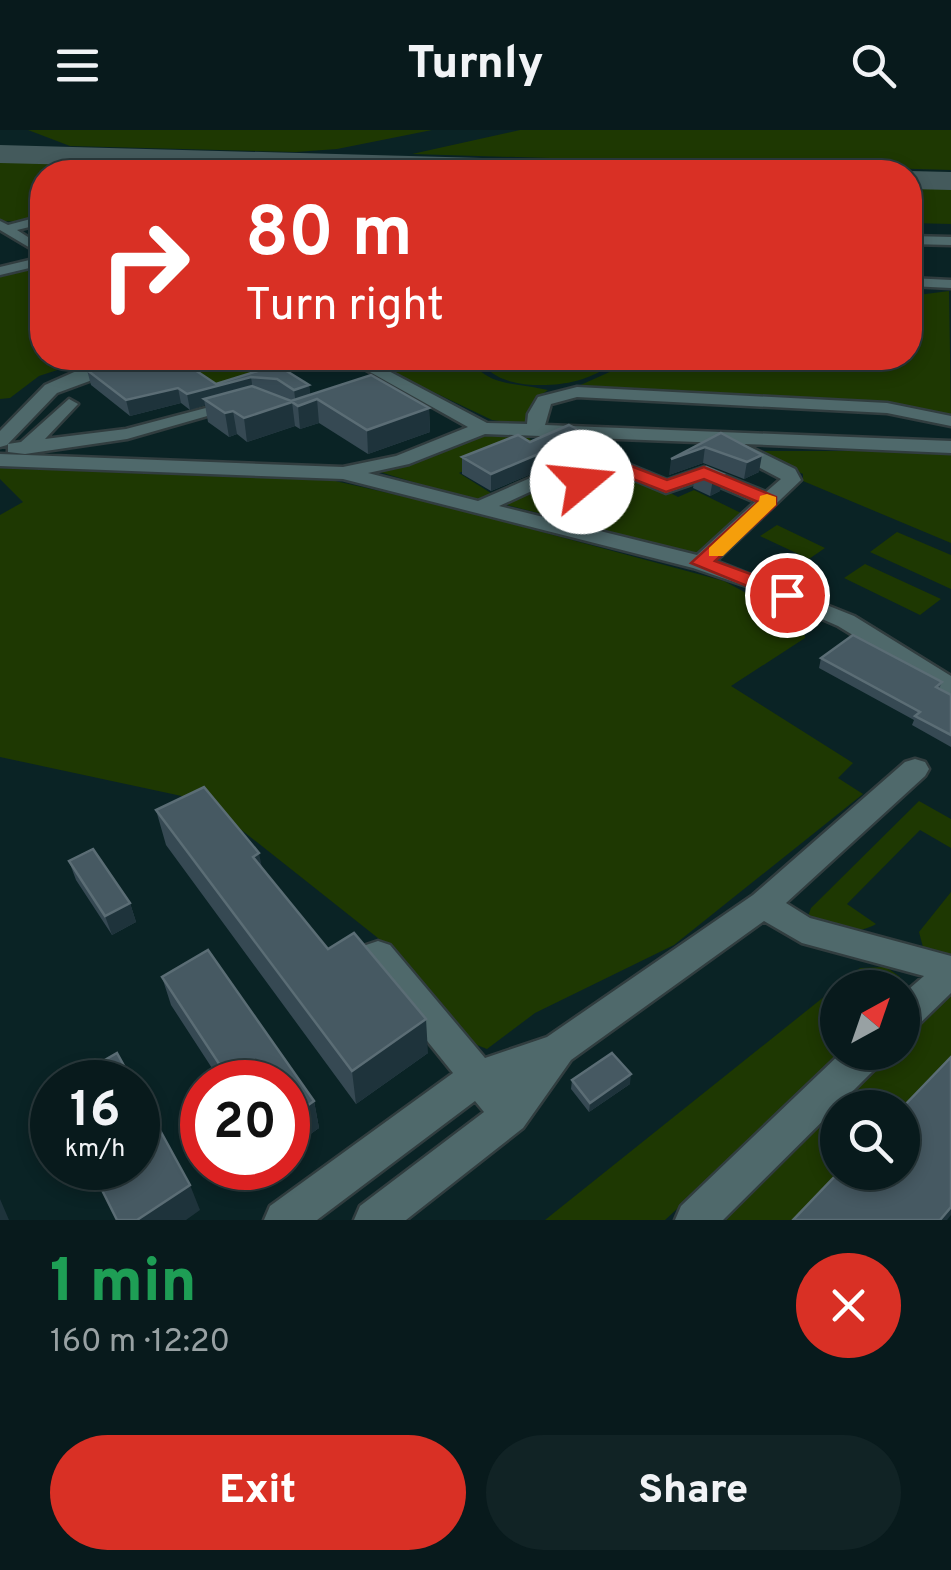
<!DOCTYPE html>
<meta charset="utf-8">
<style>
body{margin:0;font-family:Overpass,sans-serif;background:#112325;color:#f1f3f6;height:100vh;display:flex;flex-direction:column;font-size:38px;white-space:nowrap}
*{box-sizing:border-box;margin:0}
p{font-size:32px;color:#98a1a3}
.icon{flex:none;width:55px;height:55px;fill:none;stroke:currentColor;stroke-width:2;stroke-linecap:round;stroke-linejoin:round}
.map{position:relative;height:1090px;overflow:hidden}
.sheet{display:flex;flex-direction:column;background:#081a1c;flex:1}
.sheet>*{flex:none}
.guide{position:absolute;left:30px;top:30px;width:892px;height:210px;border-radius:40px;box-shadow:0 5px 15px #0003,0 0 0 2px #29383b;background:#d93025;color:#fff;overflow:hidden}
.needle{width:65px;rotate:40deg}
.buttons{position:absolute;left:820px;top:840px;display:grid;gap:20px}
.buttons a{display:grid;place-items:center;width:100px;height:100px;border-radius:50%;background:#081a1c;box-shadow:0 5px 15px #0003,0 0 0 2px #29383b;font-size:50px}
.speed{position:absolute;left:30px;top:930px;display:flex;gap:20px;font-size:50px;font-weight:700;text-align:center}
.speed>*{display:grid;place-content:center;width:130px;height:130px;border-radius:50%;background:#081a1c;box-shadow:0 5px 15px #0003,0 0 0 2px #29383b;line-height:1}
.speed small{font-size:25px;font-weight:400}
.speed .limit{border:15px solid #d22;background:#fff;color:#111}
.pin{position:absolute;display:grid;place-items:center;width:85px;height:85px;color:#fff;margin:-42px;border:5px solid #fff;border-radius:50%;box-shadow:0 2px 10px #0007}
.me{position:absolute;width:110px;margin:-55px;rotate:73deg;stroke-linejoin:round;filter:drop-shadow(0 0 8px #0008)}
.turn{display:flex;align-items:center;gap:35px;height:210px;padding:0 50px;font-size:45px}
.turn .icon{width:130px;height:130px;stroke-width:2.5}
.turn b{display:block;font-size:70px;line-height:85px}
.round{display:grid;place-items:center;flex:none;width:105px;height:105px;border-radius:52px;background:#112325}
.summary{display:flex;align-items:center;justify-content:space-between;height:170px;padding:0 50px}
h1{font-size:60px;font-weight:800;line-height:75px;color:#1e9e55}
.cta{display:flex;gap:20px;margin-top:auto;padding:20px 50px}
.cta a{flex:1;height:115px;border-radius:60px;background:#d93025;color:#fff;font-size:40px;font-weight:800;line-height:115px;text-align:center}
.cta a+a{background:#112325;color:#f1f3f6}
header{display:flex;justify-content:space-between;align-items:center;height:130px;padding:0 50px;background:#081a1c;font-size:45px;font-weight:800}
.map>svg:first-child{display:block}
.green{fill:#1e3802}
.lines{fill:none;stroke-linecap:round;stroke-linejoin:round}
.taxiway{fill:#445a5c;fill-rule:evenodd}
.minor-casing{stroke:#313d3f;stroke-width:5}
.minor{fill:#4f696b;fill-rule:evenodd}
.wall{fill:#364953}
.shaded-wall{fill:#1e333b}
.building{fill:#465962;stroke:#5b6d75;stroke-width:2.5}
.route{fill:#d93025;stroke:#8d1f18;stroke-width:2.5}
.slow{fill:#f59e0b}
</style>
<header><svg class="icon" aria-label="menu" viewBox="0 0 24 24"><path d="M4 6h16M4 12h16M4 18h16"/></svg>Turnly<svg class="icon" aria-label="search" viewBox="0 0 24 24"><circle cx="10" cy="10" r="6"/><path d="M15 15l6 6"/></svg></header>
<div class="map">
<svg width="951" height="1090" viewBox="0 0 951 1090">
<rect width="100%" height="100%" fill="#0a2325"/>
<path class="green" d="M 28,0 L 432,0 L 337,19 L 296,22 L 70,16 Z
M 520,0 L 951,0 L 951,40 L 412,24 Z
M 0,31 L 400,42 L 42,42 L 42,88 L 27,92 L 0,91 Z
M 910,57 L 951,58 L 951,94 L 910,93 Z
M 38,136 L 42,139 L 42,228 L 94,228 L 39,246 L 10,268 L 0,269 L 0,144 Z
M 949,161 L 951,287 L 934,281 L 883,274 L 576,257 L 641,228 L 910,228 L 910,166 Z
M 176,228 L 300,228 L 296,234 L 221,259 Z
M 408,228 L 469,228 C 488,258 517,252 548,260 L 537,268 L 528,295 L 492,290 L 381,237 Z
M 481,228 L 627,228 C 609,236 595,246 576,251 C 549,258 491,259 481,228 Z
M 490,302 L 528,307 L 532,311 L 459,343 L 494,365 L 479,372 L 380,342 Z
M 754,321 L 951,321 L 951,413 L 803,351 L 803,344 Z
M 0,338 L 331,350 L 450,377 L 724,451 L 804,494 L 805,508 L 731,556 L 853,633 L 838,648 L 863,664 L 674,815 L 535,883 L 487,919 L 472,913 L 388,816 L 205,671 L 0,627 L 0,385 L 23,372 L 0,349 Z
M 629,341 L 678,367 L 694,360 L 745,385 L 701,423 L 694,423 L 503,374 C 533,352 572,343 606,360 L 630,348 Z
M 777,395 L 825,418 L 809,429 L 760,406 Z
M 897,402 L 951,425 L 951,459 L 870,422 Z
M 865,434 L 941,469 L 920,485 L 844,448 Z
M 919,671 L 951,689 L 951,718 L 920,700 L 847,774 L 876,794 C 856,806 825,802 808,786 L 811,778 Z
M 951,762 L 951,827 L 924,821 L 919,802 Z
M 886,837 L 900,847 L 903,860 L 903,862 L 902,858 L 838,858 L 838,922 L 846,923 L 665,1090 L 545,1090 L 860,838 Z
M 951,864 L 951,943 L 902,978 L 838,978 L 893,923 L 902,922 L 903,913 Z
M 838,978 L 838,1042 L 855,1043 L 809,1090 L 725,1090 Z"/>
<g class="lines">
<path class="taxiway" d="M 0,15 L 668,33 L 679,36 L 683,42 L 356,42 L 0,33 Z
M 910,41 L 951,42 L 951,60 L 910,59 L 910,42 L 903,42 Z"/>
<g class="minor-casing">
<path id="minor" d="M 42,86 L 42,94 L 17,100 L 42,116 L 42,125 L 0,100 L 0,91 L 8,95 Z
M 910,106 L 951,107 L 951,115 L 910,114 Z
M 42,127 L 42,135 L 0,145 L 0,137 Z
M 910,148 L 951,150 L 951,158 L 910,156 Z
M 127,228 L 152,228 L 57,263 L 7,315 L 0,317 L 0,301 L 45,255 L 81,239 Z
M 345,228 L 364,228 L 487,293 L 527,294 L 528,284 L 538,267 L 577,257 L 887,273 L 951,286 L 951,296 L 887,283 L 577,267 L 551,274 L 545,295 L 951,311 L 951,323 L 744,314 L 795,339 L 801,350 L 716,431 L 854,486 L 951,546 L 951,565 L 838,496 L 749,457 L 693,438 L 343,349 L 0,336 L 0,324 L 343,337 L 396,326 L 468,297 ZM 485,304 L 723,313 L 724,319 L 781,349 L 766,362 L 704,337 L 667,350 L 618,330 L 581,345 L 557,341 L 537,345 L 478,371 L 368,343 L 409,334 ZM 618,343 L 666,363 L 704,350 L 755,372 L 697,425 L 499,376 L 547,354 L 582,358 Z
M 69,269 L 78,274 L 45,309 L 126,299 L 240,269 L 249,274 L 127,309 L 25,324 L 8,322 L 8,314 L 21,312 Z
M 915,629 L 925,632 L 929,639 L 925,646 L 786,773 L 810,788 L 951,826 L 951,863 L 914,899 L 902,903 L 902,865 L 924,846 L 802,813 L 764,791 L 571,930 L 523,998 L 406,1090 L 354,1090 L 360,1076 L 484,982 L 475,971 L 317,1090 L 264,1090 L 270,1076 L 453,943 L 366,835 L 362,825 L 366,815 L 378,811 L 390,815 L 485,928 L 547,907 L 753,765 L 905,632 Z
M 842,922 L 885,922 L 880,934 L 723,1090 L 675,1090 L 681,1076 Z"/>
</g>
<use href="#minor" class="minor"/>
</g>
<path class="wall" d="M 277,235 L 309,255 L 310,265 L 429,278 L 430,302 L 368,324 L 319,293 L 300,299 L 295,296 L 247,312 L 237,304 L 229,307 L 208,292 L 205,275 L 190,280 L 181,273 L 130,286 L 91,255 L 87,240 L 216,254 Z
M 721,303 L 759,342 L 744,349 L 703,333 L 669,345 Z
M 597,309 L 596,326 L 572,336 L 567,334 L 536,342 L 491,361 L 462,344 L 462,327 L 530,312 Z
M 696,341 L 723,344 L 720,361 L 710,366 L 693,358 Z
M 821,528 L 942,552 L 939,559 L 951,565 L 951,617 L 912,595 L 914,590 L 819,538 Z
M 156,680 L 262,739 L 328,819 L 428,923 L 356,974 L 166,715 Z
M 69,731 L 130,773 L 136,792 L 112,805 L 76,750 Z
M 208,820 L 314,971 L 319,998 L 288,1020 L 288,952 L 221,952 L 171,875 L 162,847 Z
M 572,950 L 630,954 L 589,982 L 571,959 Z"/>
<path class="shaded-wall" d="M 251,247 L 253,261 L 204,269 L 205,275 L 190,280 L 187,264 Z
M 309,255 L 311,270 L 296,275 L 294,260 Z
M 178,258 L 181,273 L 130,286 L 126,270 Z
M 317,269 L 319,293 L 300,299 L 298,276 Z
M 292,272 L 295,296 L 247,312 L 244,288 Z
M 429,278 L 430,302 L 368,324 L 367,300 Z
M 233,281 L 237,304 L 229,307 L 225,283 Z
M 597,309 L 596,326 L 572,336 L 573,320 Z
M 568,317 L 567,334 L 536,342 L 491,361 L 491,344 L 536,325 Z
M 705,317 L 703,333 L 669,345 L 671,329 Z
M 762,325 L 759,342 L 744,349 L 747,332 Z
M 723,344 L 720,361 L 710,366 L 713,349 Z
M 259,723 L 266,758 L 253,727 Z
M 130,773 L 136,792 L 112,805 L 105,786 Z
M 426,889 L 428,923 L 356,974 L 352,941 Z
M 631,944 L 630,954 L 589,982 L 590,973 Z
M 314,971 L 319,998 L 288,1020 L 288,989 Z
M 190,1055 L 200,1080 L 186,1090 L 137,1090 Z
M 0,1069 L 9,1090 L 0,1090 Z
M 951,1077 L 951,1085 L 947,1090 L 940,1090 Z"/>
<path class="building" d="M 128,228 L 177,228 L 216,254 L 277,235 L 309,255 L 294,260 L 277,249 L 251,247 L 187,264 L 178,258 L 126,270 L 87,240 Z
M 371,245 L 429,278 L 367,300 L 317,269 L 298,276 L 292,272 L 244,288 L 233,281 L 225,283 L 204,269 L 252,256 L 291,271 Z
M 569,295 L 597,309 L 573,320 L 568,317 L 536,325 L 491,344 L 462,327 L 518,305 L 530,312 Z
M 721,303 L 762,325 L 747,332 L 705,317 L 671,329 Z
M 706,337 L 723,344 L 713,349 L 696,341 Z
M 853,505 L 942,552 L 936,557 L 951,565 L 951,605 L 915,586 L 920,582 L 821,528 Z
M 204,657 L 259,723 L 253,727 L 328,819 L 354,803 L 426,889 L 352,941 L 156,680 Z
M 93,719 L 130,773 L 105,786 L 69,731 Z
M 208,820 L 314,971 L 288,989 L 288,952 L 231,952 L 162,847 Z
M 117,923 L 133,952 L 67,952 Z
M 612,923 L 631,944 L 590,973 L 572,950 Z
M 951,927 L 951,1077 L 940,1090 L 793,1090 L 839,1042 L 902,1042 L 902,978 Z
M 138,960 L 190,1055 L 137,1090 L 117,1090 L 91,1038 L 138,1038 Z"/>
<path class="route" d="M 618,331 L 667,350 L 704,337 L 776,367 L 776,375 L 715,431 L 794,460 L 797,465 L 794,469 L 779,469 L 691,433 L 758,372 L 704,349 L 666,362 L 618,343 L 582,358 L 573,352 Z"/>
<path class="slow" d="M 767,364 L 776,367 L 776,375 L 723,426 L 709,426 L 709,418 L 759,371 L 760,366 Z"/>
</svg>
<div class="buttons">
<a><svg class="needle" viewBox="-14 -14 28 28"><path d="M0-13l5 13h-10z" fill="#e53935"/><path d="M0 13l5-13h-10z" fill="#98a1a3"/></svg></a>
<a><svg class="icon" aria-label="search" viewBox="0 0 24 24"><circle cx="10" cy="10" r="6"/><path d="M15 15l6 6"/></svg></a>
</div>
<div class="speed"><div>16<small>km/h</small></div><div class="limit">20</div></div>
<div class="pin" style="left:787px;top:465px;background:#d93025"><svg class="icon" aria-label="arrive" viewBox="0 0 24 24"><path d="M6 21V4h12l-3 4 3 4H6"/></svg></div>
<svg class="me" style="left:582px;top:352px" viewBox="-20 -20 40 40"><circle r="19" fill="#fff"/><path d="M0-13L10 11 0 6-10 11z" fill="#d93025"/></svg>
<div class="guide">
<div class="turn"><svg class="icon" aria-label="right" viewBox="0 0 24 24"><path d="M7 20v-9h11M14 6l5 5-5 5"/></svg><div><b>80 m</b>Turn right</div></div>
</div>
</div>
<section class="sheet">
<div class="summary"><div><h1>1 min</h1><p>160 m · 12:20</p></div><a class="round" style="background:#d93025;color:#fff"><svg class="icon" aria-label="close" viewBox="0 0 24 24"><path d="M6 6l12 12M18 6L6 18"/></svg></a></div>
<div class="cta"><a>Exit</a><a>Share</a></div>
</section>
